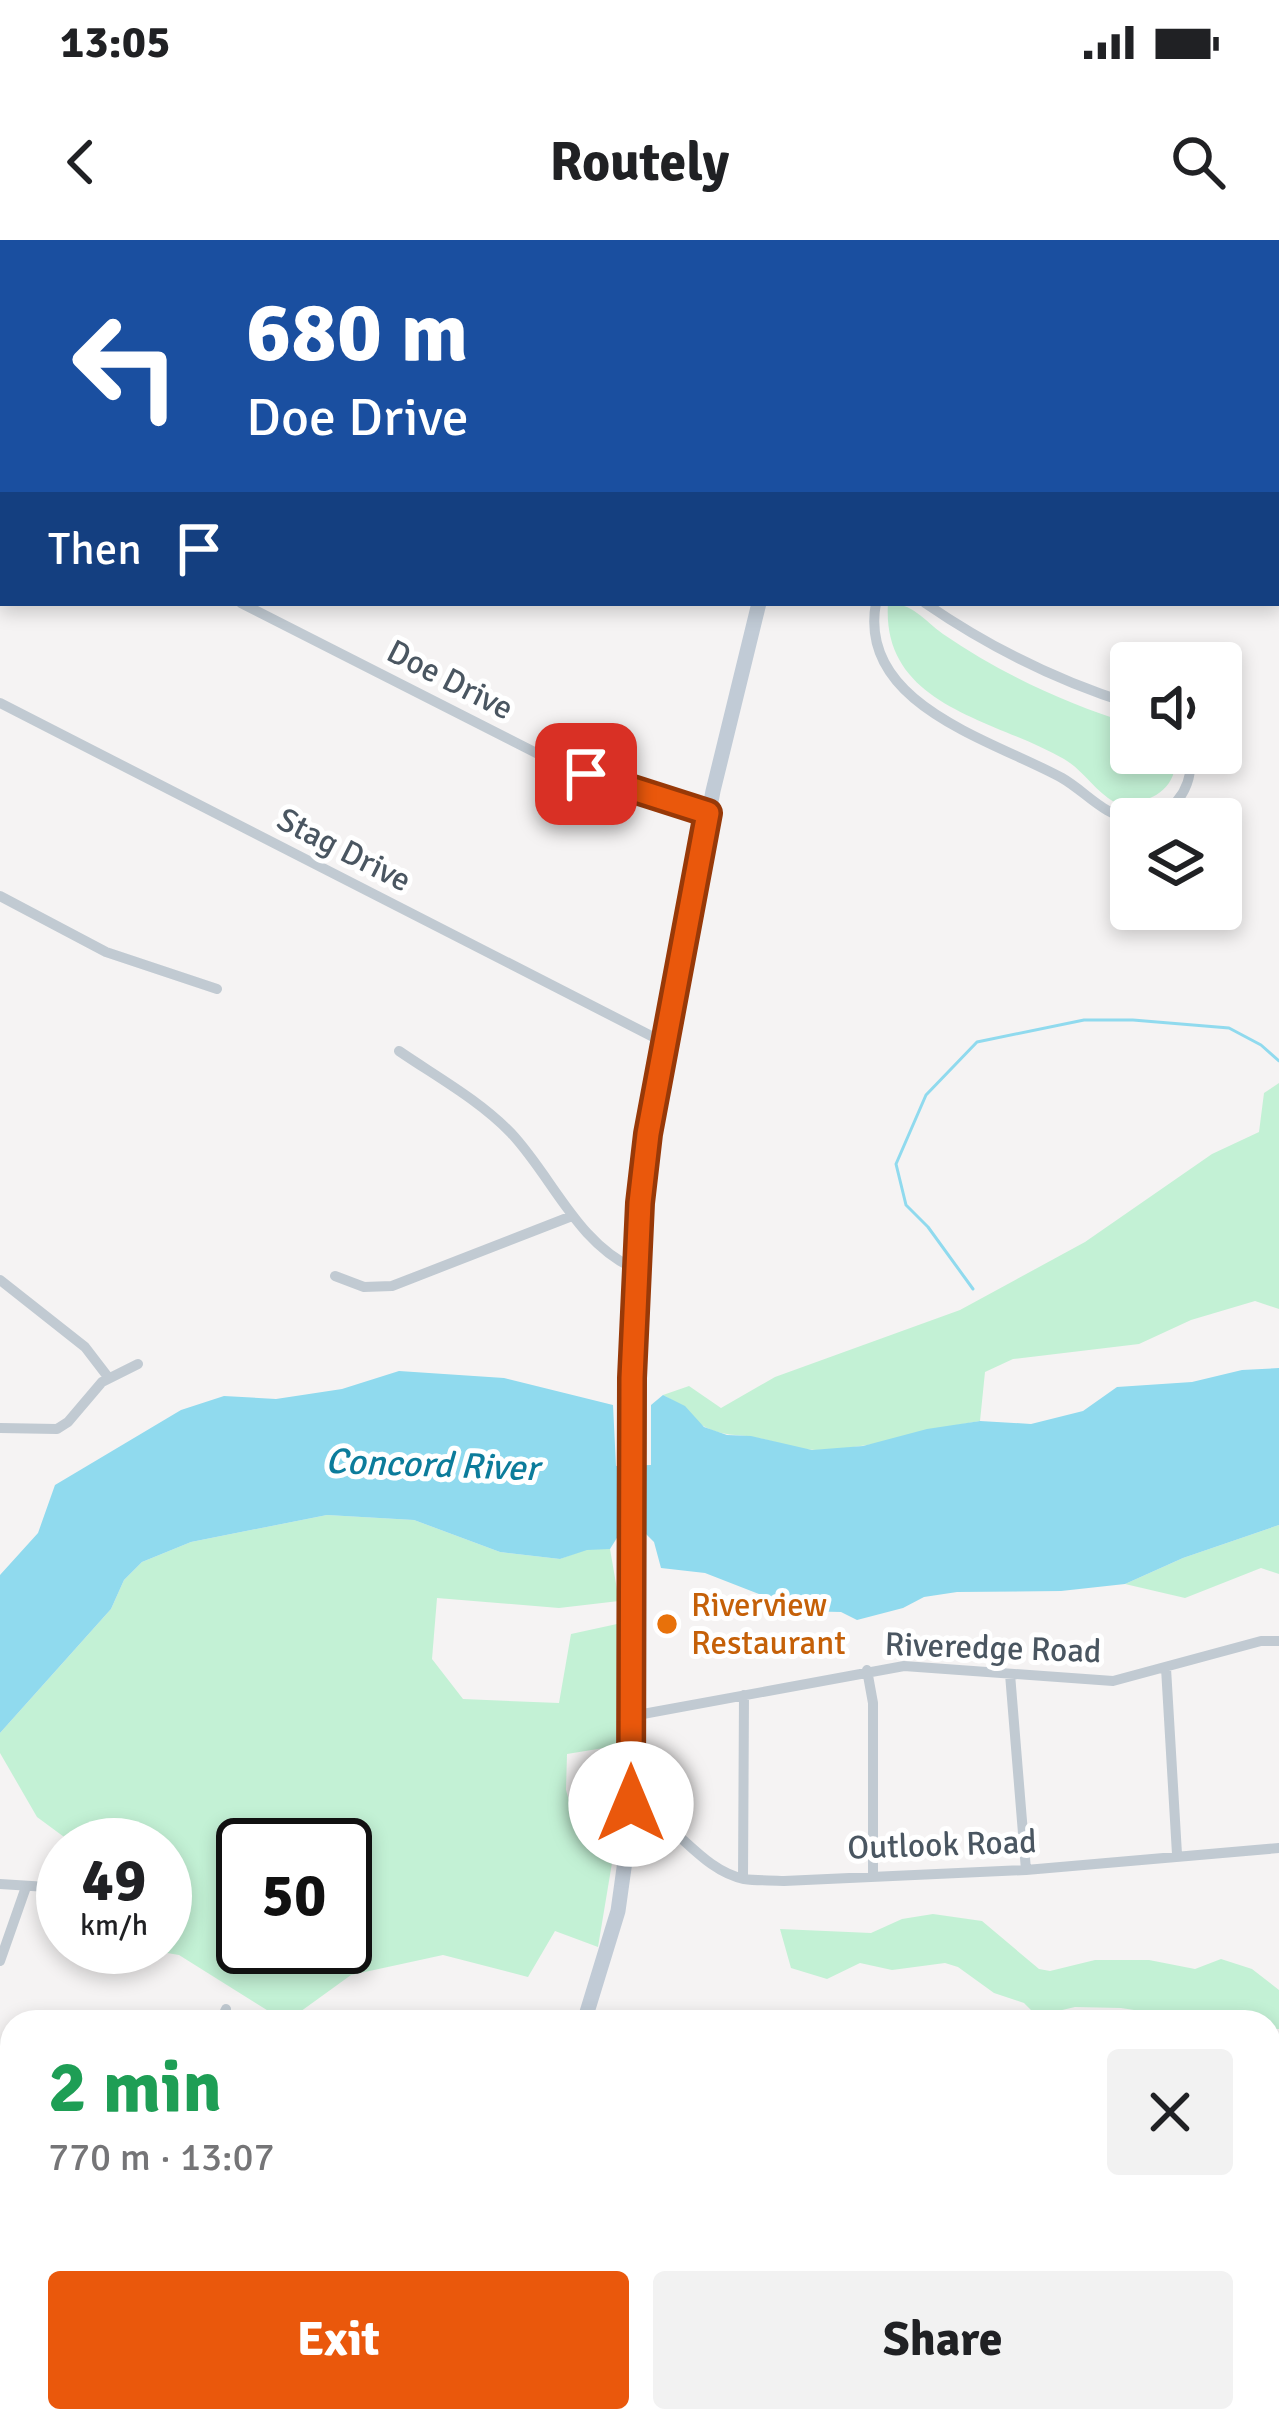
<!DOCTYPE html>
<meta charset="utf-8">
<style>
body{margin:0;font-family:Signika,sans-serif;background:#f2f2f2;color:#202124;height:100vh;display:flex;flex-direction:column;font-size:45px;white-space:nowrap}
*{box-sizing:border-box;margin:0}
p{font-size:39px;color:#757577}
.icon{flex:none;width:66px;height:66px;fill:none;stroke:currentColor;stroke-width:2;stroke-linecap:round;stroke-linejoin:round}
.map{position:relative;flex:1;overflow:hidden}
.side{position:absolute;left:0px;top:1770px;width:1281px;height:423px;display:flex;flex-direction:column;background:#fff;border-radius:36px 36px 0 0;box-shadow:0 6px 18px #0003}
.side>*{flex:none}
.guide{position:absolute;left:0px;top:0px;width:1281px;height:366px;box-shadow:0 6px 18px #0003;background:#1a4fa0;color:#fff;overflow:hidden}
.fabs{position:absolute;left:1110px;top:402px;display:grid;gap:24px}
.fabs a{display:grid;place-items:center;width:132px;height:132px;border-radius:12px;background:#fff;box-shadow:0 6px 18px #0003;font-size:60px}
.speed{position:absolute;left:36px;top:1578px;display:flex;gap:24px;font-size:60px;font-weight:700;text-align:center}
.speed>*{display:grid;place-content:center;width:156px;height:156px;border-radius:50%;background:#fff;box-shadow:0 6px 18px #0003;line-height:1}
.speed small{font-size:30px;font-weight:400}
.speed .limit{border:6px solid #111;border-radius:18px;background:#fff;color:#111}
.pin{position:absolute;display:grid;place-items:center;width:102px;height:102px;color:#fff;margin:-51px;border-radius:24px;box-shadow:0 6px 18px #0006}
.me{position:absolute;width:132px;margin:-66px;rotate:0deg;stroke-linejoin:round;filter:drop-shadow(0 0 9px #0008)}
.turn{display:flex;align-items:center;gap:42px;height:252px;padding:0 48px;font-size:54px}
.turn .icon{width:156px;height:156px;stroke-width:2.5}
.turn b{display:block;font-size:84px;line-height:102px}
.then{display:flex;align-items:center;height:114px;padding:0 48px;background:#0003;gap:24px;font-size:45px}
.round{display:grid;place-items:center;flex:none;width:126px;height:126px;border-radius:12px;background:#f2f2f2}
.headline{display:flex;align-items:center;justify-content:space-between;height:204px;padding:0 48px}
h1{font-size:72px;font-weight:700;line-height:90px;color:#1e9e55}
.cta{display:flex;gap:24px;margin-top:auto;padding:24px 48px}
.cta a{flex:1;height:138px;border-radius:12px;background:#ea580c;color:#fff;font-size:48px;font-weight:700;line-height:138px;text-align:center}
.cta a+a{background:#f2f2f2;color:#202124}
.status{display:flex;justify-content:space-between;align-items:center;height:84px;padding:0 60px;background:#fff;direction:ltr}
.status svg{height:33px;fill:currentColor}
header{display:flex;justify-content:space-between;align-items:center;height:156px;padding:0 48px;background:#fff;font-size:54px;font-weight:700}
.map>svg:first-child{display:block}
.green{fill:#c3f1d5;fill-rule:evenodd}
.water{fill:#90daee}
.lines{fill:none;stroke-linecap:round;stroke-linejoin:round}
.stream{stroke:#90daee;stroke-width:3}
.minor{stroke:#c1cad2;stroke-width:10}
.secondary{stroke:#c1cbd6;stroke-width:15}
.route-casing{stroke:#983908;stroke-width:30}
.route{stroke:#ea580c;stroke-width:21}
.food-dot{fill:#e8710a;stroke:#fff;stroke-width:4.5}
.labels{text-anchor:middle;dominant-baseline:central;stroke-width:10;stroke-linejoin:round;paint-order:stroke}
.street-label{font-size:33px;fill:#4a5661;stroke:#fff}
.food-label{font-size:33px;fill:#c56008;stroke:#fff;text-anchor:start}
.water-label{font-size:36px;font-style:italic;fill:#0c7c9b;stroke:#fff}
</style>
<div class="status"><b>13:05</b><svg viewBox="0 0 49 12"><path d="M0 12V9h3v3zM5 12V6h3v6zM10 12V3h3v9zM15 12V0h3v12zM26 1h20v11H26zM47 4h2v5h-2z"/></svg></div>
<header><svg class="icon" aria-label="back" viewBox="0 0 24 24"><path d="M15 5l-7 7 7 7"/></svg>Routely<svg class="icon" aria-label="search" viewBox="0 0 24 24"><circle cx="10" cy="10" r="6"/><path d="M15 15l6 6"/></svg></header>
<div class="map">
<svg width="1279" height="2192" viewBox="0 0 1279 2192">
<rect width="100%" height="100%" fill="#f5f3f3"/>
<path class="green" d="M 888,363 C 912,363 924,380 943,394 C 1001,434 1065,463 1131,484 L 1131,513 L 1175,513 C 1180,550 1147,567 1114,562 C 1095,551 1083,530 1064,519 C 996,479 881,467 888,363 Z
M 1279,843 L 1279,1069 L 1255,1061 L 1191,1080 L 1139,1104 L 1013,1119 L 985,1132 L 980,1181 C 926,1189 871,1210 816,1210 C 795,1210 773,1200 752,1197 C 737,1194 722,1196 707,1188 C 692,1180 685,1166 663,1155 L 689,1146 L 721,1168 L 775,1137 L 960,1070 L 1085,1002 L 1212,914 L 1259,892 L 1264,853 Z
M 327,1275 L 414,1280 L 500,1312 L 560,1319 L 587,1309 L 610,1309 L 619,1361 L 559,1368 L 437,1358 L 432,1419 L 463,1459 L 559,1463 L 571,1394 L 617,1384 L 616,1506 L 567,1514 L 566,1550 L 580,1599 L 616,1599 L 598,1707 L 555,1691 L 528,1737 L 443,1715 L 351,1735 L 286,1782 L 179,1715 L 132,1707 L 165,1707 L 165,1605 L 75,1605 L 37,1577 L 0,1513 L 0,1493 L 111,1369 L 124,1340 L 142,1322 L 191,1302 ZM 243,1605 L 345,1605 L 345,1707 L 243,1707 Z
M 1279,1285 L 1279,1334 L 1261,1328 L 1185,1358 L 1125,1344 L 1183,1318 Z
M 933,1674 L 982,1681 L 1039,1729 L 1050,1731 L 1095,1720 L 1149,1720 L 1195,1729 L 1221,1719 L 1252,1729 L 1279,1750 L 1279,1789 L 1269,1789 L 1269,1782 L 1211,1782 L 1121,1768 L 1075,1767 L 1037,1776 L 1024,1763 L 994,1753 L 958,1727 L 945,1723 L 892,1730 L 860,1723 L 827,1739 L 791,1728 L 780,1689 L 871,1693 L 902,1679 Z"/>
<path class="water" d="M 1279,1128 L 1279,1285 L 1183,1318 L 1125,1344 L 1061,1351 L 957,1352 L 924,1357 L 903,1368 L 857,1380 L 841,1372 L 796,1371 L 766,1363 L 764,1356 L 705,1333 L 661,1328 L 654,1302 L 641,1289 L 620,1293 L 610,1309 L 587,1310 L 560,1319 L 500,1312 L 414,1280 L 327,1275 L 191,1302 L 142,1322 L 124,1340 L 111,1369 L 0,1493 L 0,1335 L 38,1293 L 55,1245 L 181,1170 L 224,1156 L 276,1159 L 342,1149 L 399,1131 L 504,1138 L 613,1165 L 616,1226 L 651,1225 L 651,1165 L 663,1155 L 685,1166 L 704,1187 L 727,1195 L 751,1196 L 812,1210 L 863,1206 L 927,1189 L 980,1181 L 1031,1184 L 1083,1171 L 1117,1147 L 1192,1142 L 1242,1130 Z"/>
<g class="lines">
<path class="stream" d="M 973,1049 L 928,987 L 906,965 L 896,924 L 926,855 L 977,802 L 1084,780 L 1133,780 L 1229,788 L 1261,805 L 1279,821"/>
<path class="minor" d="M 460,0 L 467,3
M 543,3 L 546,0
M 1278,124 L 1279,124
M 0,238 L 3,240
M 241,363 L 550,520 L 708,573
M 876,363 C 857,465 993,500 1062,538 C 1085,551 1105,577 1133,579 C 1171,582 1195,548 1190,513
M 925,363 C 989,407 1057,441 1131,464
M 0,463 L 665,803
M 0,656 L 106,712 L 217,749
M 399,811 C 437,837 479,860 511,893 C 553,938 577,1003 635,1029
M 335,1036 L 364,1047 L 392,1046 L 572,976
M 0,1040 L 85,1107 L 108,1137
M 0,1188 L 57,1189 L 68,1182 L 102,1142 L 138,1124
M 1166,1428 L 1177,1614
M 867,1430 L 873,1463 L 873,1635
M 1010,1434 L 1026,1630
M 632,1476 L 904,1426 L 1113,1441 L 1261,1401 L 1279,1401
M 631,1564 C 674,1578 698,1629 744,1639 C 757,1641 771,1640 784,1641 L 1026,1630 L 1279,1608
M 743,1639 L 744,1455
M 0,1644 L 63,1648
M 0,1721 L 26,1647
M 220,1782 L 226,1769
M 613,1782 L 693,1778 L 827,1782
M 0,1830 L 12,1830
M 1269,1915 L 1279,1925
M 0,2095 L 12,2095
M 1269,2174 L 1279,2168
M 526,2181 L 536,2192
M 36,2192 L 44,2181
M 167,2192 L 175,2181
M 293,2192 L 298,2181
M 1242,2192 L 1258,2181"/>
<path class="secondary" d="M 879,3 L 880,0
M 584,1782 L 618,1671 L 630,1585 L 633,1086 L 648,894 L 713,551 L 759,363
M 410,2192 L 414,2181"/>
</g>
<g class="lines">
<g class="route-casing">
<path id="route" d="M 586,534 L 708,573 L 648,894 L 640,963 L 632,1138 L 631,1564"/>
</g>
<use href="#route" class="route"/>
</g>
<circle class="food-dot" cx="667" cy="1384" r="12"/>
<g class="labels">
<g class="street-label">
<text transform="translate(450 440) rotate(27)">Doe Drive</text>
<text transform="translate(344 610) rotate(27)">Stag Drive</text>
<text transform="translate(993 1408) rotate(2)">Riveredge Road</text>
<text transform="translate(942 1605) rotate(-2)">Outlook Road</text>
</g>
<g class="food-label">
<text x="691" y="1365">Riverview<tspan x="691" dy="38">Restaurant</tspan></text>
</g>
<g class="water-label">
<text transform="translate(432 1225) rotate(2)">Concord River</text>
</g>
</g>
</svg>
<div class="fabs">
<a><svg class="icon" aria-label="sound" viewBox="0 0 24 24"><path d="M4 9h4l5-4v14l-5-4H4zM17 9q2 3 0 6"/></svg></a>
<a><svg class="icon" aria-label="layers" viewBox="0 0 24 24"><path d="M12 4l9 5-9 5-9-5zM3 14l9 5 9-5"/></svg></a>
</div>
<div class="speed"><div>49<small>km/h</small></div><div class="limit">50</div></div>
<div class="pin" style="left:586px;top:534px;background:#d93025"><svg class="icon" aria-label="arrive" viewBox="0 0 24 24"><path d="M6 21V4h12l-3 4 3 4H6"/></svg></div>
<svg class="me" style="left:631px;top:1564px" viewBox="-20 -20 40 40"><circle r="19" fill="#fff"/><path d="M0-13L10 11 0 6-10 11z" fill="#ea580c"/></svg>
<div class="guide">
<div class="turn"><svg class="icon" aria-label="left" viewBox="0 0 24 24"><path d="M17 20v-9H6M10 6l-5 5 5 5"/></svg><div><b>680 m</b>Doe Drive</div></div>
<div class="then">Then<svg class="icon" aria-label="arrive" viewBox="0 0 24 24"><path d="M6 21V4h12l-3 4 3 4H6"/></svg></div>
</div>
<section class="side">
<div class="headline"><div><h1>2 min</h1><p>770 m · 13:07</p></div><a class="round"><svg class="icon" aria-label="close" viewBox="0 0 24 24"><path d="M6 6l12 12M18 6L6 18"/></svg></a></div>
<div class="cta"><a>Exit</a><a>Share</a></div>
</section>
</div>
